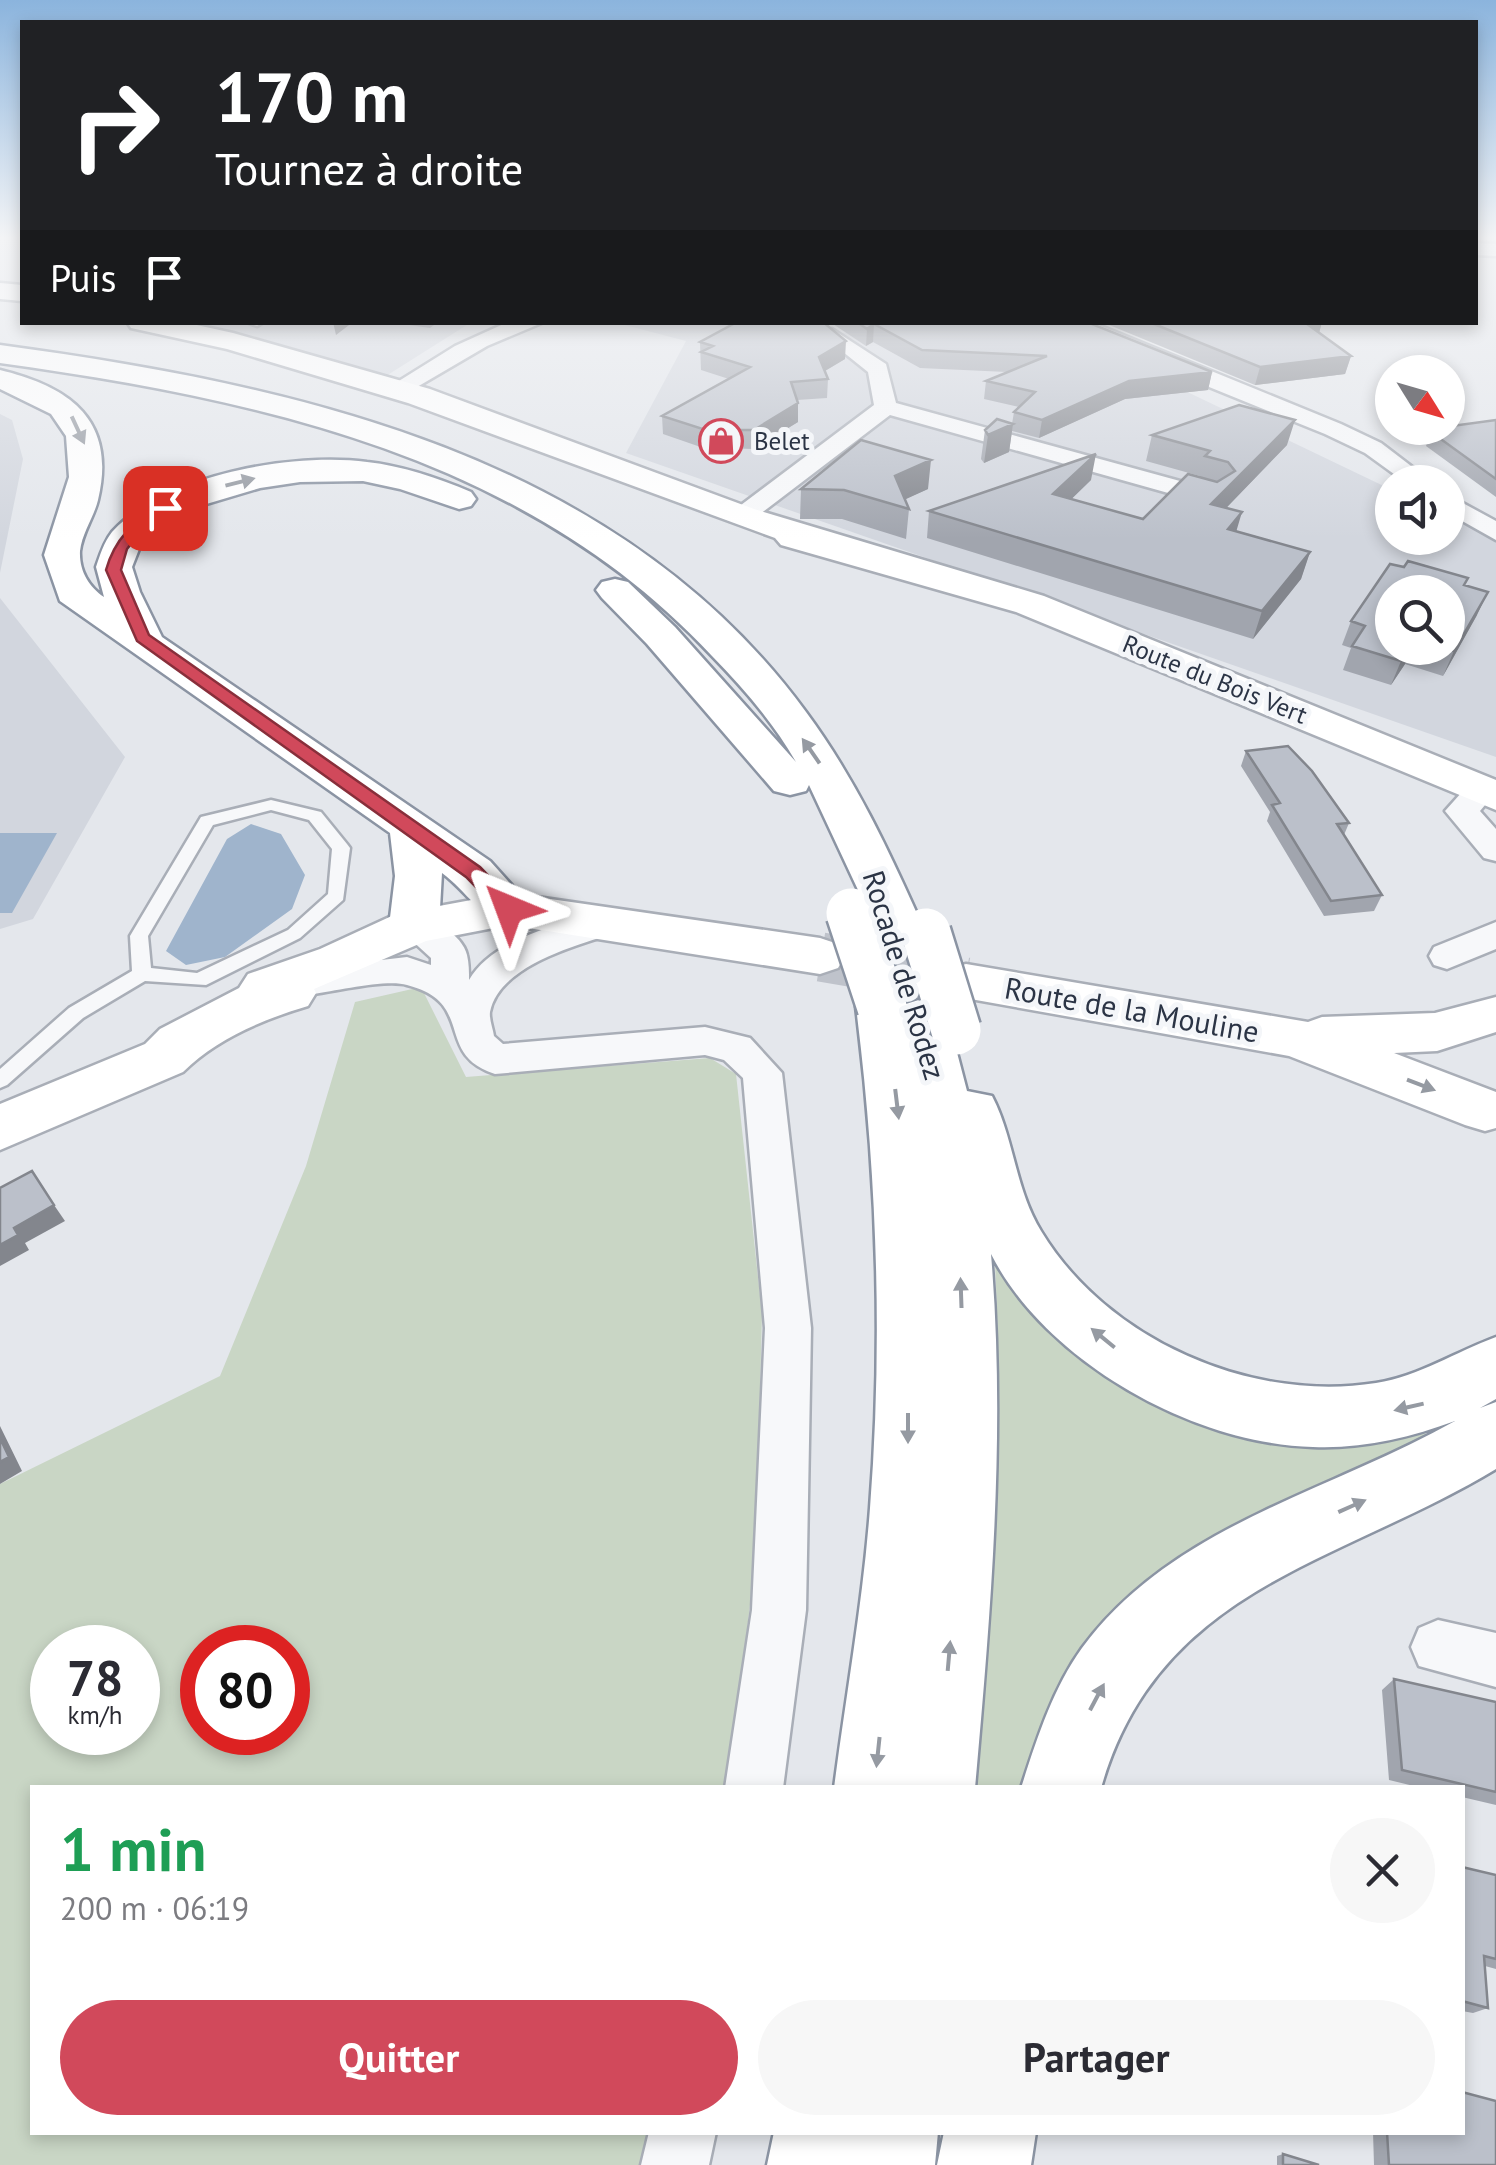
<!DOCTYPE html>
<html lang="fr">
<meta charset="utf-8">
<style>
body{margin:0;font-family:"PT Sans",sans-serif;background:#f7f7f7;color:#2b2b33;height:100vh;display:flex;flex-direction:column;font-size:38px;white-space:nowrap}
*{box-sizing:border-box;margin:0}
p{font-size:32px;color:#7c7c81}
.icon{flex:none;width:55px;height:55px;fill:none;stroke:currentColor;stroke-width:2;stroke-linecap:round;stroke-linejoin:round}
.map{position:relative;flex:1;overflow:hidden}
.details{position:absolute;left:30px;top:1785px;width:1435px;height:350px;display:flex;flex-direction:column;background:#fff;border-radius:0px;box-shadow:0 5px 15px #0003}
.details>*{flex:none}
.banner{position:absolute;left:20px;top:20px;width:1458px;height:305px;border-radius:0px;box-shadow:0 5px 15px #0003;background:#202124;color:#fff;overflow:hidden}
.needle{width:65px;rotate:127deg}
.controls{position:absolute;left:1375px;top:355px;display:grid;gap:20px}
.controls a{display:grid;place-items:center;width:90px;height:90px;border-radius:50%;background:#fff;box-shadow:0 5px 15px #0003;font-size:50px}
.speed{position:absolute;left:30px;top:1625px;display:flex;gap:20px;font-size:50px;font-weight:700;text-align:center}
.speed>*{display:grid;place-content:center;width:130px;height:130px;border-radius:50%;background:#fff;box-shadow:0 5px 15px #0003;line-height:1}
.speed small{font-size:25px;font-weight:400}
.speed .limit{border:15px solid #d22;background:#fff;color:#111}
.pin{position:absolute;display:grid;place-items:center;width:85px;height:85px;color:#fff;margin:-42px;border-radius:20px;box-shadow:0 5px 15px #0006}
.me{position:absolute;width:110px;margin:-55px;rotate:316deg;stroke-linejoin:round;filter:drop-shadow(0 0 8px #0008)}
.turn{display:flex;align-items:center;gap:35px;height:210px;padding:0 30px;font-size:45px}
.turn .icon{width:130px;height:130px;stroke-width:2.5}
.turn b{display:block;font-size:70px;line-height:85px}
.then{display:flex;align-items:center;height:95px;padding:0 30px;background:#0003;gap:20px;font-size:38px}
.round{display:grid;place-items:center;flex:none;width:105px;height:105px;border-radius:52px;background:#f7f7f7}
.summary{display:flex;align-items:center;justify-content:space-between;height:170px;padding:0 30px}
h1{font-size:60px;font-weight:800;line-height:75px;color:#1e9e55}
.button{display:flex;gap:20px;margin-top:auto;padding:20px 30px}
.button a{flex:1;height:115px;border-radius:60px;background:#d1495b;color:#fff;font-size:40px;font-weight:800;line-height:115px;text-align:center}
.button a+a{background:#f7f7f7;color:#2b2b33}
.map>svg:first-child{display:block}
.built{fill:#d2d6de;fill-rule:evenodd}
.green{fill:#c9d6c5;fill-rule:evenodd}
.water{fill:#9fb4cc}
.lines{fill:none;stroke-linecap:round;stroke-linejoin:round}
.secondary-tunnel{stroke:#bfc3cb;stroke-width:49;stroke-dasharray:49 24;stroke-linecap:butt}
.lane-casing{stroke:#a9aeb7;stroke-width:5}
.street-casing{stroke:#a9aeb7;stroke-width:5}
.secondary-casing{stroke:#a9aeb7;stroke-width:5}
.highway-casing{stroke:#8b94a3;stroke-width:5}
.lane{fill:#f7f8fa;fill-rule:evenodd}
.street{fill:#f7f8fa;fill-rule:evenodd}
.secondary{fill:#fff;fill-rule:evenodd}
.highway{fill:#fff;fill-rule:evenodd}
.highway-bridge-casing{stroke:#8b94a3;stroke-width:54;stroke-linecap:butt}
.highway-bridge{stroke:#fff;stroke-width:49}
.wall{fill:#a1a5ae;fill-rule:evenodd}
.shaded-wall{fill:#83868d}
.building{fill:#bbc0ca;stroke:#83868d;stroke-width:2.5}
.oneway{fill:#959aa2}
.route{fill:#d1495b;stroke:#882f3b;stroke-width:2.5}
.labels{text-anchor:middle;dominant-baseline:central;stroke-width:10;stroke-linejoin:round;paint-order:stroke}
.far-poi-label{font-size:25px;fill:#2b3445;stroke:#f4f6f9;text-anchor:start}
.far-street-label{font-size:25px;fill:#2b3445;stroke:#f4f6f9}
.street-label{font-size:30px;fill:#2b3445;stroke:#f4f6f9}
</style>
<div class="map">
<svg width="1496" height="2165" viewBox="0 0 1496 2165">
<rect width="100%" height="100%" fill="#e4e7ec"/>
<path class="built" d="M 695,322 L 842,333 L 925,325 L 1085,343 L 1392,490 L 1392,538 L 1448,538 L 1448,517 L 1496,540 L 1496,757 L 626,453 L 686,341 L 617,323 ZM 1392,592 L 1448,592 L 1448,648 L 1392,648 Z
M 176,323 L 470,323 L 386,376 Z
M 0,414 L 12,420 L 23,459 L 0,573 Z
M 0,598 L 125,757 L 33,919 L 0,929 Z"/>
<path class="green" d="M 421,987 L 466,1077 L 710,1058 L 736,1074 L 762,1314 L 756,1555 L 728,1787 L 32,1788 L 32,2132 L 652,2133 L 644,2165 L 0,2165 L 0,1484 L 220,1376 L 306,1166 L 355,1002 ZM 52,1648 L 138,1648 L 138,1732 L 52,1732 ZM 202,1648 L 288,1648 L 288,1732 L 202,1732 Z
M 995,1264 L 1004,1268 L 1063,1330 L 1424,1431 L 1429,1439 L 1337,1487 L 1034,1787 L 976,1788 C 993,1613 1004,1440 995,1264 Z"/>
<path class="water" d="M 251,824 L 281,834 L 305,875 L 292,909 L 225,957 L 186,965 L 166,951 L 227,839 Z
M 0,833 L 57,833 L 12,913 L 0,913 Z"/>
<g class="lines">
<path class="secondary-tunnel" d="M 821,957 L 966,982"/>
<g class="lane-casing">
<path id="lane" d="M 246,322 L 262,322 L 262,323 L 257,326 Z
M 271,800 L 321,812 L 347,844 L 350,848 L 343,900 L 300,938 L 206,985 L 145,981 L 83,1018 L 7,1085 L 0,1088 L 0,1069 L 69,1008 L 132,971 L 130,936 L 201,817 ZM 271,810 L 309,820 L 332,849 L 328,894 L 288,930 L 197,973 L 151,968 L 148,936 L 213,825 Z"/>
</g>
<g class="street-casing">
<path id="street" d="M 1475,243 L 1496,244 L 1496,256 L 1475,255 Z
M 508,322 L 544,322 L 487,346 L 405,394 L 397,396 L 386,389 L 455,346 Z
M 1069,322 L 1091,322 L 1341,424 L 1381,443 L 1432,482 L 1405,482 L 1365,453 L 1325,434 L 1081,335 Z
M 832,329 L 886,364 L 896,403 L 1220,492 L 1224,497 L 1211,505 L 890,415 L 751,521 L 733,521 L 729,516 L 733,511 L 874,405 L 868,372 L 822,335 Z
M 1448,495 L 1496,521 L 1496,540 L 1448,513 Z
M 1482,779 L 1496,786 L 1496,792 L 1480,811 L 1496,829 L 1496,861 L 1484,858 L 1445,811 L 1471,782 Z
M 606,911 L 619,914 L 624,923 L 619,932 C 580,944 499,965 490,1012 C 489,1019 493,1029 494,1036 L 503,1044 L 705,1027 L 750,1038 L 782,1073 L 811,1328 L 806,1610 L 783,1788 L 725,1788 L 752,1610 L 765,1328 L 743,1078 L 724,1060 L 705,1055 L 495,1074 C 433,1054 477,1003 407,985 C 386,979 337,991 313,994 L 300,990 L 294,981 L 300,972 L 313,968 L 407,957 L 431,965 L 431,958 L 396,926 L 401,917 C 422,911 462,932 467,955 C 469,963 469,972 469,980 C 493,938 563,923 606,911 Z
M 1496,922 L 1496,949 L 1447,969 L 1434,965 L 1429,956 L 1434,947 Z
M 1438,1620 L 1496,1633 L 1496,1687 L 1419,1666 L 1411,1647 L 1419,1628 Z
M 649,2132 L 716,2132 L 709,2165 L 641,2165 Z"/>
</g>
<g class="secondary-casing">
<path id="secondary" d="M 0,283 L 22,285 L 22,301 L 0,299 Z
M 127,322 L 183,322 L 233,333 L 430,389 L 754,509 L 1044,596 L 1496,780 L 1496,810 L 1016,612 L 781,545 L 775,538 L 408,403 L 227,349 L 131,328 Z
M 509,893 L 820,938 L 838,944 L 845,956 L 838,968 L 820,974 L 509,925 L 426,941 L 314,989 L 316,993 L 308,1006 C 264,1019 216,1039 183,1072 L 0,1150 L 0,1104 L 145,1044 L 160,1029 L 239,988 L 248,974 L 320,949 L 396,914 Z
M 966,964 L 1308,1022 L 1322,1017 L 1435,1013 L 1496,997 L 1496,1032 L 1437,1051 L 1394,1053 L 1496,1092 L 1496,1128 L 1485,1131 L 1465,1125 L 1289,1056 L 948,995 L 940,982 L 948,969 Z"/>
</g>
<g class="highway-casing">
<path id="highway" d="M 0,345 C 296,385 618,455 806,712 C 855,778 889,851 922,925 L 914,937 L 897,942 L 880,937 L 809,785 L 806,791 L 790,795 L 774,791 L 647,644 L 602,598 L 596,590 L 602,582 L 615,579 L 628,582 L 675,627 L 796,762 C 773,722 744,689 712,656 C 526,456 259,399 0,363 Z
M 0,370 C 70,387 117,420 98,500 C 94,517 82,533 80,551 C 79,571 89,587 104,597 L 96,567 C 100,555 104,542 112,532 C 163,475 294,452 367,462 C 403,466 438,478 471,492 L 476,499 L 471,506 L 459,509 L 400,489 L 363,481 L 300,482 L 260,488 L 193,508 L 160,526 L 141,544 L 132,567 L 140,592 L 162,637 L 490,861 L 533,909 L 526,921 C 487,932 471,894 442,873 L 439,926 L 432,938 L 414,943 L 396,938 L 389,926 L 395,876 L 390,833 L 60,601 L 44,555 L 69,477 L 66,436 L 51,414 L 0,389 Z
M 882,988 L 901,994 L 906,1004 L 922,999 L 941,1005 L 948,1018 L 967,1091 L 992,1096 C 1014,1138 1015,1189 1041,1231 C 1107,1340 1251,1403 1376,1383 C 1420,1376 1455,1352 1496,1337 L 1496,1399 L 1480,1408 L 1496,1402 L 1496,1469 C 1339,1564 1159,1586 1101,1788 L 1021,1788 C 1036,1741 1053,1688 1082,1648 C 1173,1525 1327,1493 1455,1421 C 1409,1438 1362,1449 1313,1447 C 1193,1444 1046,1362 991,1254 C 1006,1432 991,1610 975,1788 L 834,1788 C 846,1695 863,1602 870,1508 C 883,1341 877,1173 856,1007 L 863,994 Z
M 774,2132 L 938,2132 L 935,2165 L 767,2165 Z
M 944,2132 L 1036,2132 L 1031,2165 L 937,2165 Z"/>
</g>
<use href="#lane" class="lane"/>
<use href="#street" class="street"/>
<use href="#secondary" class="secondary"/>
<use href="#highway" class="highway"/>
<g class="highway-bridge-casing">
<path id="highway-bridge" d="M 851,913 L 882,1007
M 926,933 L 956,1030"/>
</g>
<use href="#highway-bridge" class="highway-bridge"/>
</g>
<path class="wall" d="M 388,322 L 438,322 L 430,328 Z
M 830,322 L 1087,322 L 1212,372 L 1208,390 L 1125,399 L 1039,438 L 1012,431 L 1009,452 L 984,463 L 981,459 L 985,430 L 1012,424 L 1014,412 L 1019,407 L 984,399 L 986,381 L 1007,372 L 920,368 L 873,342 L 866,346 Z
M 1102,322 L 1322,322 L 1319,333 L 1351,356 L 1345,374 L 1255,385 Z
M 700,342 L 845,359 L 825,371 L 828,379 L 827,398 L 797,400 L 798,422 L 754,449 L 721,448 L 715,452 L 663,434 L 662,416 L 729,379 L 701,370 Z
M 1496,420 L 1496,497 L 1426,446 L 1431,432 L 1436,432 L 1437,428 Z
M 1152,435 L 1287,445 L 1226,508 L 1237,531 L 1310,552 L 1301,579 L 1253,639 L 927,538 L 929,511 L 1091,480 L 1071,499 L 1143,519 L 1200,476 L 1146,461 Z
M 801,489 L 928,489 L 905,499 L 909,509 L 906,539 L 842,519 L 800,519 Z
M 1465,585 L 1477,615 L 1443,676 L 1405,664 L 1391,685 L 1343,670 L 1351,648 L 1342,645 L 1351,621 ZM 1448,592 L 1448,648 L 1392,648 Z
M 1246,751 L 1349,823 L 1344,835 L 1382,895 L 1374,911 L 1324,916 L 1267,821 L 1270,812 L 1241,766 Z
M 1394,1679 L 1496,1702 L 1496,1805 L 1462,1797 L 1462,1788 L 1422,1788 L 1389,1780 L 1382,1690 Z
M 1462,1867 L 1496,1875 L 1496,1969 L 1485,1966 L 1488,2008 L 1473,2013 L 1462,2011 Z
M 1373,2132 L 1462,2132 L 1496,2165 L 1374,2165 Z
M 1283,2154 L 1319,2165 L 1277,2165 L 1277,2156 Z"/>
<path class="shaded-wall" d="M 333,322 L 353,322 L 336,335 Z
M 1322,322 L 1317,340 L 1307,324 Z
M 874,324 L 873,342 L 866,346 L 867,329 Z
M 846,341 L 845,359 L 818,375 L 819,357 Z
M 1351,356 L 1345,374 L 1255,385 L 1260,367 Z
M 1212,372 L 1208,390 L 1125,399 L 1039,438 L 1042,420 L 1129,381 Z
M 798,403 L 798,422 L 754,449 L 754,430 Z
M 1295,420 L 1287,445 L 1204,531 L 1211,504 Z
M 1013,424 L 1009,452 L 984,463 L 988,435 Z
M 721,430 L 721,448 L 715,452 L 715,433 Z
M 1096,454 L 1091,480 L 1049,521 L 1053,494 Z
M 931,460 L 928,489 L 893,505 L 895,476 Z
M 1242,512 L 1234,539 L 1228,529 Z
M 1310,552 L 1301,579 L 1253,639 L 1262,611 Z
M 1488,592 L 1477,615 L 1443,676 L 1454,651 Z
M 1410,648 L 1412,648 L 1405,664 L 1391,685 L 1401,661 Z
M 54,1205 L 65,1221 L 25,1243 L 29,1250 L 0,1266 L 0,1245 L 14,1228 Z
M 0,1426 L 22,1471 L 0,1484 Z"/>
<path class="building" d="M 737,322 L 823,322 L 846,341 L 819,357 L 828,379 L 791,382 L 798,403 L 754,430 L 721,430 L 715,433 L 662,416 L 750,367 L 701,352 L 713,346 L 700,342 Z
M 857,322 L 1087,322 L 1212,372 L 1129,381 L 1042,420 L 1014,412 L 1035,392 L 986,381 L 1047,356 L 922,350 L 874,324 L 867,329 Z
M 1149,322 L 1318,322 L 1307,324 L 1351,356 L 1260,367 Z
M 1239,405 L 1295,420 L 1211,504 L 1242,512 L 1228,529 L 1310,552 L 1262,611 L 929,511 L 1096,454 L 1053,494 L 1143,519 L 1188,474 L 1217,482 L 1235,471 L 1228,462 L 1205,456 L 1210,451 L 1152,435 Z
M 997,419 L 1013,424 L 988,435 L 985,430 Z
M 1496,420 L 1496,479 L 1431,432 L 1442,431 L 1437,428 Z
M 861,440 L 931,460 L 895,476 L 909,509 L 844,490 L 801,489 Z
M 1408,561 L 1468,578 L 1464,585 L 1488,592 L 1454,651 L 1440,648 L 1448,648 L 1448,592 L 1392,592 L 1392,648 L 1410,648 L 1401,661 L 1352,646 L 1365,626 L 1351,621 L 1390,564 L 1404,567 Z
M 1288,746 L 1312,771 L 1349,823 L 1337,824 L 1382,895 L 1331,901 L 1272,805 L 1280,803 L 1246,751 Z
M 32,1171 L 54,1205 L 14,1228 L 18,1235 L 0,1245 L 0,1188 Z
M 0,1438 L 9,1457 L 0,1462 Z
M 1394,1679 L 1496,1702 L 1496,1792 L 1402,1770 Z
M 1462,1867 L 1496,1875 L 1496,1959 L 1484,1956 L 1488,2008 L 1462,2001 Z
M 1462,2092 L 1496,2101 L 1496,2165 L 1389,2165 L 1387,2132 L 1462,2132 Z
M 1283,2154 L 1319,2165 L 1283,2165 Z"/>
<defs><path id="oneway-solid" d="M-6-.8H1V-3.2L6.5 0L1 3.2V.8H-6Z" transform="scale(2.5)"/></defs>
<g class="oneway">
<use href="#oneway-solid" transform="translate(78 430) rotate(65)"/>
<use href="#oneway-solid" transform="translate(240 482) rotate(-14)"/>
<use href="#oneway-solid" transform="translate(811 751) rotate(-125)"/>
<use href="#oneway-solid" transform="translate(1421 1085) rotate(21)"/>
<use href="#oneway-solid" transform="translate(897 1104) rotate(83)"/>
<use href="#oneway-solid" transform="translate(961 1293) rotate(-92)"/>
<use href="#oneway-solid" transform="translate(1103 1338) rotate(-141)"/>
<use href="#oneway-solid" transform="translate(1409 1407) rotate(167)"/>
<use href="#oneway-solid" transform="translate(908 1428) rotate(90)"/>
<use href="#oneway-solid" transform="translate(1352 1506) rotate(-24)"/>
<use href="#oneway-solid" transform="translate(949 1656) rotate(-85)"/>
<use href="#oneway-solid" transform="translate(1097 1697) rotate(-62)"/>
<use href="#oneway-solid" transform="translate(878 1752) rotate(96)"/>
</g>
<linearGradient id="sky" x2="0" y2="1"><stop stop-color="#8bb4dd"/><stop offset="0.44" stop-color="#f3f4f6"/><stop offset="1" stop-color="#f3f4f6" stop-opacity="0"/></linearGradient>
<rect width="1496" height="539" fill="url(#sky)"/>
<path class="route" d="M 160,504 L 172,508 L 141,531 L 127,549 L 121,570 L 149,635 L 480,867 L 516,904 L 516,914 L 502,914 L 466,877 L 137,641 L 106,570 C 115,538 133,523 160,504 Z"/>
<defs>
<g id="shop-ring" transform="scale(2.25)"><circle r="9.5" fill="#f4f6f9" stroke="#d1495b" stroke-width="1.5"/><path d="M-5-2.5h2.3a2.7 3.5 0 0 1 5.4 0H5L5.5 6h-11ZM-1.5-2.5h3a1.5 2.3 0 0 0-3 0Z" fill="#d1495b"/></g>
</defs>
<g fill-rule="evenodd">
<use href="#shop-ring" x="721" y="441"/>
</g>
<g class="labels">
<g class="far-poi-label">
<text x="754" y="441">Belet</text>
</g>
<g class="far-street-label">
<text transform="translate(1215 679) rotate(22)">Route du Bois Vert</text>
</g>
<g class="street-label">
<text transform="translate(905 975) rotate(73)">Rocade de Rodez</text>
<text transform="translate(1132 1009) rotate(10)">Route de la Mouline</text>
</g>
</g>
</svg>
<div class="controls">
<a><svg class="needle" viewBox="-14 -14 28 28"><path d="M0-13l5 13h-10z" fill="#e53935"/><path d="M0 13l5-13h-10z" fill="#7c7c81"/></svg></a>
<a><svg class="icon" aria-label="sound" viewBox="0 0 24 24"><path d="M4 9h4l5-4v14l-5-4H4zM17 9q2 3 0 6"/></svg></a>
<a><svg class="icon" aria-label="search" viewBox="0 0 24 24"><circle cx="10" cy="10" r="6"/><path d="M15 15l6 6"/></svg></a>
</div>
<div class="speed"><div>78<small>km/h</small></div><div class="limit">80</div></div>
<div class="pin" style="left:165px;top:508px;background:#d93025"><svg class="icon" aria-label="arrive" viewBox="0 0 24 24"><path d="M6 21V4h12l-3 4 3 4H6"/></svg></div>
<svg class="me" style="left:509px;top:909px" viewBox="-20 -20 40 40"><path d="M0-17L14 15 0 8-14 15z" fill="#d1495b" stroke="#fff" stroke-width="4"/></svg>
<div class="banner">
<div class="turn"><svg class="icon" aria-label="right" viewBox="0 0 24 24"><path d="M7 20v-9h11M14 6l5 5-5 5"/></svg><div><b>170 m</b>Tournez à droite</div></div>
<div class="then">Puis<svg class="icon" aria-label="arrive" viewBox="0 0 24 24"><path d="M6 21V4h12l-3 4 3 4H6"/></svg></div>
</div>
<section class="details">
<div class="summary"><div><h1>1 min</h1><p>200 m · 06:19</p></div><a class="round"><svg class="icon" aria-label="close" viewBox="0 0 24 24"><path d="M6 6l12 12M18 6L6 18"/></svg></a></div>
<div class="button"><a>Quitter</a><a>Partager</a></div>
</section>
</div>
